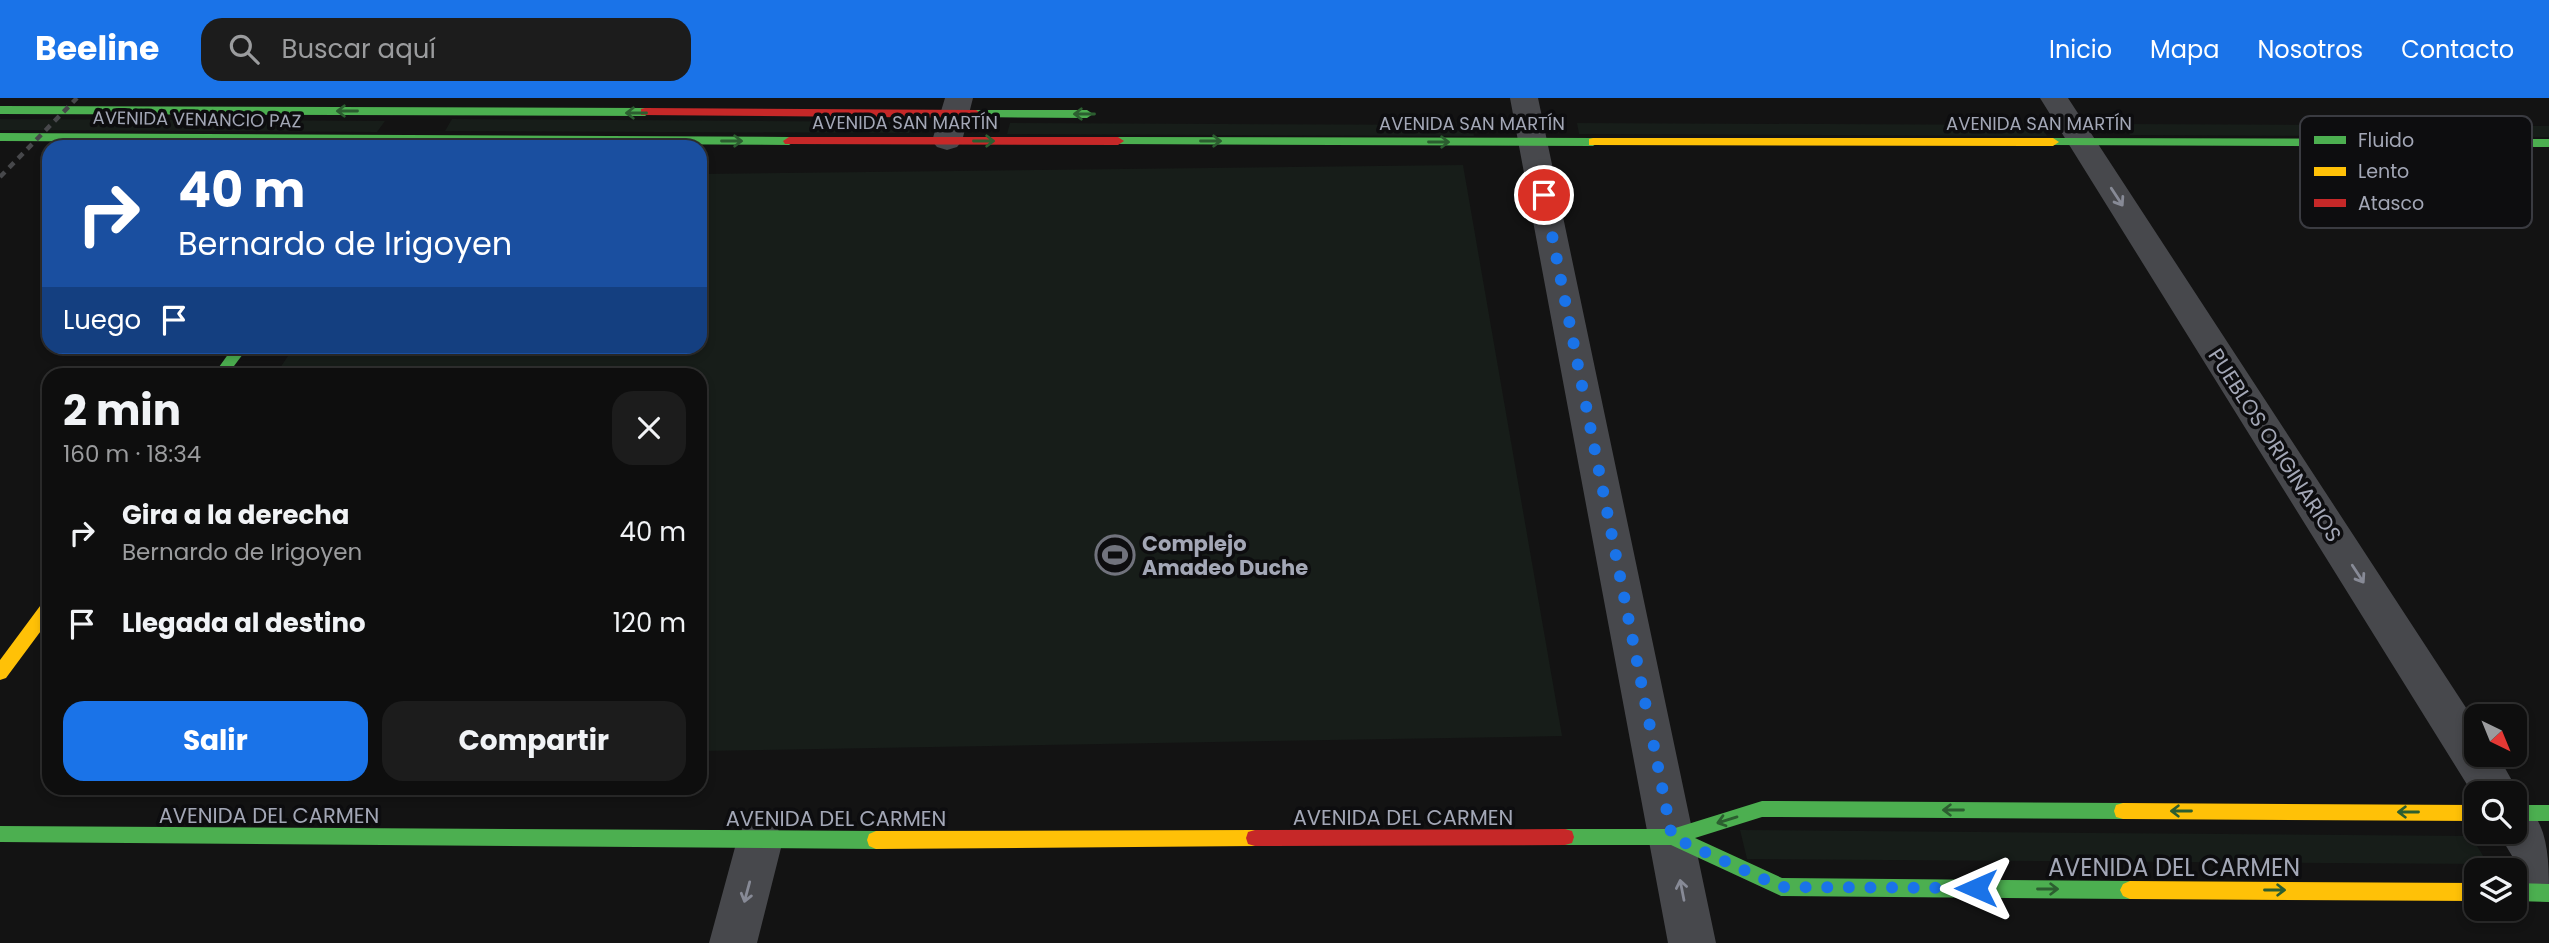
<!DOCTYPE html>
<html lang="es">
<meta charset="utf-8">
<style>
body{margin:0;font-family:Poppins,sans-serif;background:#1c1c1c;color:#f1f3f6;height:100vh;display:flex;flex-direction:column;font-size:26px;white-space:nowrap}
*{box-sizing:border-box;margin:0}
p{font-size:23px;color:#9b9c9e}
.icon{flex:none;width:38px;height:38px;fill:none;stroke:currentColor;stroke-width:2;stroke-linecap:round;stroke-linejoin:round}
.map{position:relative;flex:1;overflow:hidden}
.drawer{position:absolute;left:42px;top:270px;width:665px;height:427px;display:flex;flex-direction:column;background:#0e0e0e;border-radius:21px;box-shadow:0 4px 10px #0003,0 0 0 2px #2e2e2e}
.drawer>*{flex:none}
.banner{position:absolute;left:42px;top:42px;width:665px;height:214px;border-radius:21px;box-shadow:0 4px 10px #0003,0 0 0 2px #2e2e2e;background:#1a4fa0;color:#fff;overflow:hidden}
.needle{width:46px;rotate:137deg}
.tools{position:absolute;left:2464px;top:606px;display:grid;gap:14px}
.tools a{display:grid;place-items:center;width:63px;height:63px;border-radius:14px;background:#0e0e0e;box-shadow:0 4px 10px #0003,0 0 0 2px #2e2e2e;font-size:35px}
.pin{position:absolute;display:grid;place-items:center;width:60px;height:60px;color:#fff;margin:-30px;border:4px solid #fff;border-radius:50%;box-shadow:0 2px 7px #0007}
.me{position:absolute;width:77px;margin:-38px;rotate:270deg;stroke-linejoin:round;filter:drop-shadow(0 0 5px #0008)}
.turn{display:flex;align-items:center;gap:24px;height:147px;padding:0 21px;font-size:32px}
.turn .icon{width:91px;height:91px;stroke-width:2.5}
.turn b{display:block;font-size:49px;line-height:60px}
.then{display:flex;align-items:center;height:66px;padding:0 21px;background:#0003;gap:14px;font-size:26px}
.round{display:grid;place-items:center;flex:none;width:74px;height:74px;border-radius:21px;background:#1c1c1c}
.head{display:flex;align-items:center;justify-content:space-between;height:119px;padding:0 21px}
h1{font-size:42px;font-weight:700;line-height:52px}
.primary-button{display:flex;gap:14px;margin-top:auto;padding:14px 21px}
.primary-button a{flex:1;height:80px;border-radius:21px;background:#1a73e8;color:#fff;font-size:28px;font-weight:700;line-height:80px;text-align:center}
.primary-button a+a{background:#1c1c1c;color:#f1f3f6}
ul{padding:0;list-style:none}
li{display:flex;align-items:center;gap:21px;height:91px;padding:0 21px}
li div{flex:1}
li b{display:block;font-size:26px}
li em{font-style:normal}
header{display:flex;align-items:center;gap:42px;box-sizing:border-box;height:98px;padding:0 35px;background:#1a73e8;color:#fff}
header strong{font-size:33px}
nav{display:flex;gap:38px;margin-inline-start:auto;font-size:24px}
.search{width:490px;height:63px;background:#1c1c1c;display:flex;align-items:center;gap:18px;box-sizing:border-box;padding:0 24px;border-radius:21px;color:#9b9c9e;font-size:26px}
.map>svg:first-child{display:block}
.green{fill:#171d19}
.lines{fill:none;stroke-linecap:round;stroke-linejoin:round}
.street{fill:#47484c;fill-rule:evenodd}
.fast{fill:#4caf50;fill-rule:evenodd}
.slow{fill:#ffc107;fill-rule:evenodd}
.jam{fill:#c62828;fill-rule:evenodd}
.rail{stroke:#47484b;stroke-width:4.5;stroke-dasharray:7 6;stroke-linecap:butt}
.oneway{stroke:#2c5e30}
.oneway2{stroke:#878a96}
.route{stroke:#1a73e8;stroke-width:12;stroke-dasharray:0 21.6}
.labels{text-anchor:middle;dominant-baseline:central;stroke-width:7;stroke-linejoin:round;paint-order:stroke}
.far-street-label{font-size:18px;fill:#a3a7b6;stroke:#0d0d0f}
.street-label{font-size:21px;fill:#a3a7b6;stroke:#0d0d0f}
.poi-label{font-size:21px;font-weight:bold;fill:#a3a7b6;stroke:#0d0d0f;text-anchor:start}
.near-street-label{font-size:24px;fill:#a3a7b6;stroke:#0d0d0f}
.key{fill:#0d0d0f;stroke:#3a3b41;stroke-width:2}
.key-label{font-size:19px;fill:#a3a7b6}
</style>
<header>
<strong>Beeline</strong>
<div class="search"><svg class="icon" aria-label="search" viewBox="0 0 24 24"><circle cx="10" cy="10" r="6"/><path d="M15 15l6 6"/></svg>Buscar aquí</div>
<nav><a>Inicio</a><a>Mapa</a><a>Nosotros</a><a>Contacto</a></nav>
</header>
<div class="map">
<svg width="2549" height="845" viewBox="0 0 2549 845">
<rect width="100%" height="100%" fill="#131313"/>
<path class="green" d="M 0,21 L 385,23 L 377,34 L 0,32 Z
M 452,21 L 913,24 L 909,35 L 445,33 Z
M 1010,25 L 1472,27 L 1474,38 L 1007,36 Z
M 1577,25 L 2041,27 L 2047,38 L 1579,36 Z
M 2123,26 L 2549,28 L 2549,39 L 2130,37 Z
M 1463,67 L 1562,638 L 700,653 L 700,276 L 276,276 L 294,249 L 700,248 L 700,76 Z
M 1740,732 L 2471,738 L 2488,766 L 1747,761 Z"/>
<g class="lines">
<path class="street" d="M 945,0 L 973,0 L 962,43 L 957,49 L 947,52 L 937,49 L 932,43 Z
M 1510,0 L 1538,0 L 1716,845 L 1668,845 Z
M 2040,0 L 2068,0 L 2476,625 L 2476,656 L 2497,656 L 2519,695 L 2516,702 C 2549,717 2549,761 2549,798 L 2532,791 L 2497,733 L 2515,733 L 2515,695 L 2476,695 L 2476,701 Z
M 760,721 L 776,727 L 783,742 L 757,845 L 709,845 L 737,742 L 744,727 Z"/>
<path class="fast" d="M 0,8 L 645,10 L 651,14 L 645,18 L 0,16 Z
M 976,12 L 1087,12 L 1093,16 L 1087,20 L 972,19 L 970,16 Z
M 0,35 L 789,39 L 795,43 L 789,47 L 0,43 Z
M 1118,39 L 1593,40 L 1599,44 L 1593,48 L 1114,46 L 1112,43 Z
M 2053,40 L 2549,41 L 2549,49 L 2049,47 L 2049,41 Z
M 234,248 L 249,248 L 228,276 L 214,276 Z
M 1762,703 L 2123,705 L 2130,707 L 2132,713 L 2130,719 L 2123,721 L 1762,719 L 1695,740 L 1782,780 L 2130,783 L 2137,786 L 2140,792 L 2137,798 L 2130,801 L 1781,798 L 1671,747 L 1565,747 L 1558,745 L 1556,739 L 1558,733 L 1565,731 L 1672,731 Z
M 2515,707 L 2549,707 L 2549,723 L 2515,723 Z
M 0,728 L 876,733 L 883,736 L 885,742 L 883,748 L 876,751 L 0,744 Z
M 2515,785 L 2549,786 L 2549,804 L 2515,803 Z"/>
<path class="slow" d="M 1593,40 L 2053,40 L 2059,44 L 2053,48 L 1589,47 L 1589,41 Z
M 49,502 L 49,522 L 6,580 L 0,582 L 0,562 L 43,504 Z
M 2123,705 L 2476,707 L 2476,723 L 2123,721 L 2116,719 L 2114,713 L 2116,707 Z
M 1255,732 L 1262,734 L 1264,740 L 1262,746 L 1255,748 L 876,751 L 869,748 L 867,742 L 869,736 L 876,733 Z
M 2130,783 L 2476,785 L 2476,803 L 2130,801 L 2123,798 L 2120,792 L 2123,786 Z"/>
<path class="jam" d="M 645,10 L 976,12 L 982,16 L 976,20 L 641,17 L 641,11 Z
M 789,39 L 1118,39 L 1124,43 L 1118,47 L 785,46 L 783,43 Z
M 1565,731 L 1572,733 L 1574,739 L 1572,745 L 1565,747 L 1255,748 L 1248,746 L 1246,740 L 1248,734 L 1255,732 Z"/>
<path class="rail" d="M 0,79 L 77,0"/>
</g>
<defs><path id="oneway-shaft" d="M-6 0H5M1.5-3L5.5 0L1.5 3" fill="none" stroke-width="1.6" stroke-linecap="round" stroke-linejoin="round" transform="scale(1.75)"/></defs>
<g class="oneway">
<use href="#oneway-shaft" transform="translate(347 13) rotate(-180)"/>
<use href="#oneway-shaft" transform="translate(636 15) rotate(-180)"/>
<use href="#oneway-shaft" transform="translate(1084 16) rotate(-180)"/>
<use href="#oneway-shaft" transform="translate(732 43)"/>
<use href="#oneway-shaft" transform="translate(984 43)"/>
<use href="#oneway-shaft" transform="translate(1211 43)"/>
<use href="#oneway-shaft" transform="translate(1439 44)"/>
<use href="#oneway-shaft" transform="translate(1953 712) rotate(-180)"/>
<use href="#oneway-shaft" transform="translate(2181 713) rotate(-180)"/>
<use href="#oneway-shaft" transform="translate(2408 714) rotate(-180)"/>
<use href="#oneway-shaft" transform="translate(1727 722) rotate(163)"/>
<use href="#oneway-shaft" transform="translate(2048 791)"/>
<use href="#oneway-shaft" transform="translate(2275 792)"/>
</g>
<g class="oneway2">
<use href="#oneway-shaft" transform="translate(2117 99) rotate(57)"/>
<use href="#oneway-shaft" transform="translate(2358 476) rotate(57)"/>
<use href="#oneway-shaft" transform="translate(1682 792) rotate(-101)"/>
<use href="#oneway-shaft" transform="translate(747 794) rotate(105)"/>
</g>
<g class="lines">
<path class="route" d="M 1544,97 L 1672,739 L 1781,789 L 1976,790"/>
</g>
<defs>
<g id="stadium-ring" transform="scale(2.0125)"><circle r="9.5" fill="#0d0d0f" stroke="#71737d" stroke-width="1.5"/><path d="M0-5a6.5 5 0 1 0 0 10a6.5 5 0 1 0 0-10ZM-3.5-1.8h7v3.6h-7Z" fill="#71737d"/></g>
</defs>
<g fill-rule="evenodd">
<use href="#stadium-ring" x="1115" y="457"/>
</g>
<g class="labels">
<g class="far-street-label">
<text transform="translate(197 21) rotate(1)">AVENIDA VENANCIO PAZ</text>
<text x="905" y="24">AVENIDA SAN MARTÍN</text>
<text x="1472" y="25">AVENIDA SAN MARTÍN</text>
<text x="2039" y="25">AVENIDA SAN MARTÍN</text>
</g>
<g class="street-label">
<text transform="translate(2275 347) rotate(57)">PUEBLOS ORIGINARIOS</text>
<text x="269" y="717">AVENIDA DEL CARMEN</text>
<text x="1403" y="719">AVENIDA DEL CARMEN</text>
<text x="836" y="720">AVENIDA DEL CARMEN</text>
</g>
<g class="poi-label">
<text x="1142" y="445">Complejo<tspan x="1142" dy="24">Amadeo Duche</tspan></text>
</g>
<g class="near-street-label">
<text x="2174" y="769">AVENIDA DEL CARMEN</text>
</g>
</g>
<rect x="2300" y="18" width="232" height="112" rx="10" class="key"/>
<rect x="2314" y="38" width="32" height="8" fill="#4caf50"/>
<rect x="2314" y="69" width="32" height="9" fill="#ffc107"/>
<rect x="2314" y="101" width="32" height="8" fill="#c62828"/>
<g class="key-label">
<text x="2358" y="49">Fluido</text>
<text x="2358" y="80">Lento</text>
<text x="2358" y="112">Atasco</text>
</g>
</svg>
<div class="tools">
<a><svg class="needle" viewBox="-14 -14 28 28"><path d="M0-13l5 13h-10z" fill="#e53935"/><path d="M0 13l5-13h-10z" fill="#9b9c9e"/></svg></a>
<a><svg class="icon" aria-label="search" viewBox="0 0 24 24"><circle cx="10" cy="10" r="6"/><path d="M15 15l6 6"/></svg></a>
<a><svg class="icon" aria-label="layers" viewBox="0 0 24 24"><path d="M12 4l9 5-9 5-9-5zM3 14l9 5 9-5"/></svg></a>
</div>
<div class="pin" style="left:1544px;top:97px;background:#d93025"><svg class="icon" aria-label="arrive" viewBox="0 0 24 24"><path d="M6 21V4h12l-3 4 3 4H6"/></svg></div>
<svg class="me" style="left:1976px;top:790px" viewBox="-20 -20 40 40"><path d="M0-17L14 15 0 8-14 15z" fill="#1a73e8" stroke="#fff" stroke-width="4"/></svg>
<div class="banner">
<div class="turn"><svg class="icon" aria-label="right" viewBox="0 0 24 24"><path d="M7 20v-9h11M14 6l5 5-5 5"/></svg><div><b>40 m</b>Bernardo de Irigoyen</div></div>
<div class="then">Luego<svg class="icon" aria-label="arrive" viewBox="0 0 24 24"><path d="M6 21V4h12l-3 4 3 4H6"/></svg></div>
</div>
<section class="drawer">
<div class="head"><div><h1>2 min</h1><p>160 m · 18:34</p></div><a class="round"><svg class="icon" aria-label="close" viewBox="0 0 24 24"><path d="M6 6l12 12M18 6L6 18"/></svg></a></div>
<ul>
<li><svg class="icon" aria-label="right" viewBox="0 0 24 24"><path d="M7 20v-9h11M14 6l5 5-5 5"/></svg><div><b>Gira a la derecha</b><p>Bernardo de Irigoyen</p></div><em>40 m</em></li>
<li><svg class="icon" aria-label="arrive" viewBox="0 0 24 24"><path d="M6 21V4h12l-3 4 3 4H6"/></svg><div><b>Llegada al destino</b></div><em>120 m</em></li>
</ul>
<div class="primary-button"><a>Salir</a><a>Compartir</a></div>
</section>
</div>
